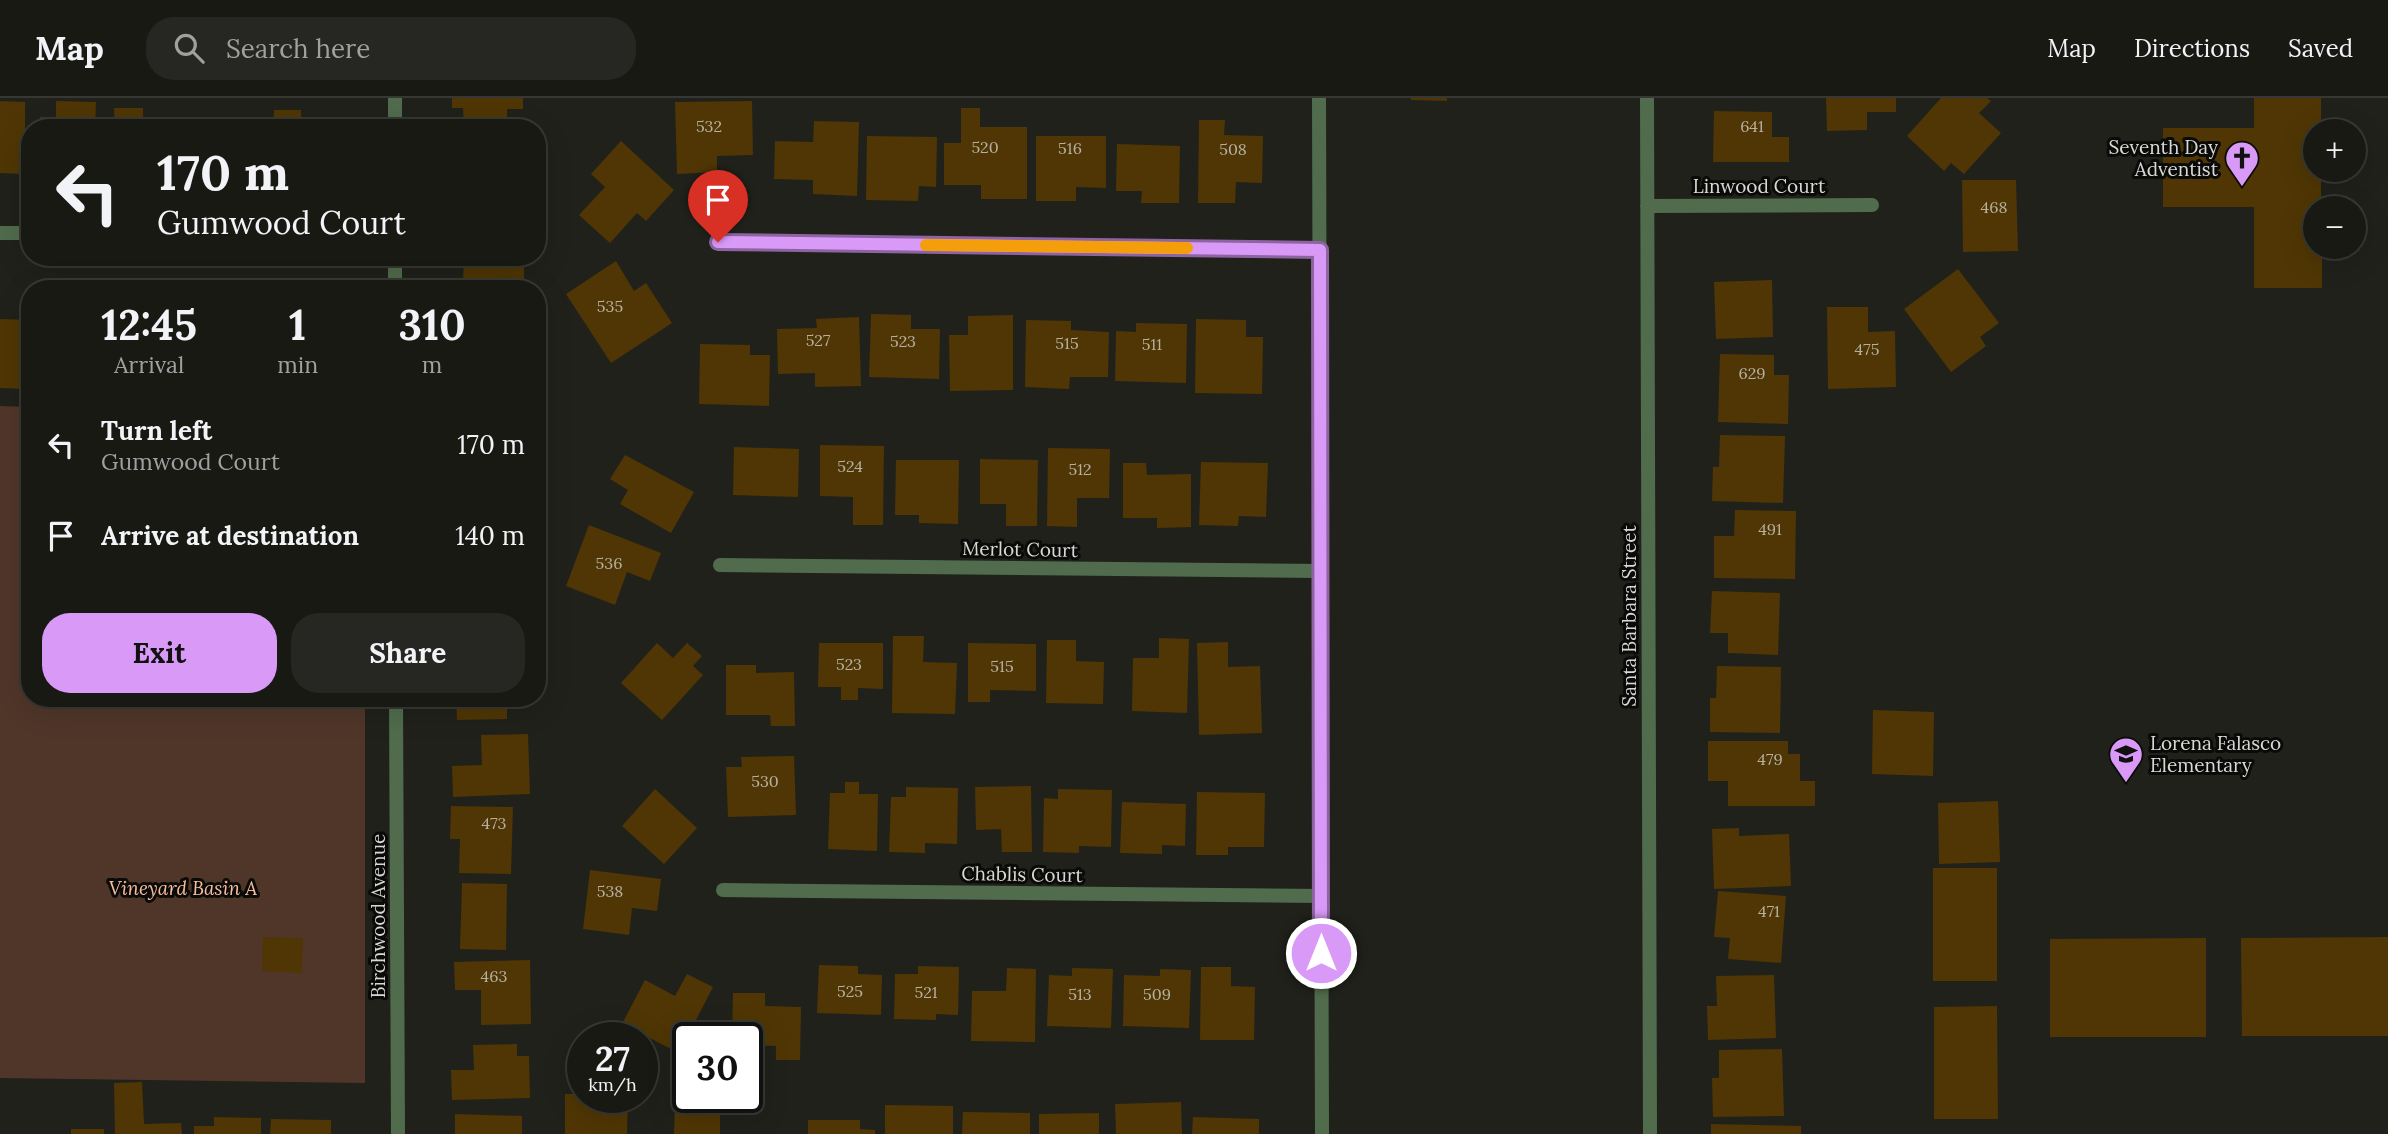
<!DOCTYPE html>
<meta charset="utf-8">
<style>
body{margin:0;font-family:Lora,serif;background:#262622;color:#f1f3f6;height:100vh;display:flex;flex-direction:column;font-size:26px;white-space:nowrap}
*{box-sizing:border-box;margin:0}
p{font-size:23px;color:#9fa0a0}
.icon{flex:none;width:38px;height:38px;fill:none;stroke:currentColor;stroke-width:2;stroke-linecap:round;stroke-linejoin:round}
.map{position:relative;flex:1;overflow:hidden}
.sheet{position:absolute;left:21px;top:182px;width:525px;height:427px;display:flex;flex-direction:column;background:#191914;border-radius:28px;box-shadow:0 7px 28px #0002,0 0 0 2px #373834}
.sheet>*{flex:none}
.guide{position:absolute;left:21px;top:21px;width:525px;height:147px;border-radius:28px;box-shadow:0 7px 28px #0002,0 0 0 2px #373834;background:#191914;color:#f1f3f6;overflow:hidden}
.buttons{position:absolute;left:2303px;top:21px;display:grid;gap:14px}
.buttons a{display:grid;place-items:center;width:63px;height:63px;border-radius:50%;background:#191914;box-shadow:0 7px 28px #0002,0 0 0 2px #373834;font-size:35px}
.speed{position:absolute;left:567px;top:924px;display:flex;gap:14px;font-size:35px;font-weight:700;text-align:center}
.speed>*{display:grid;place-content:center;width:91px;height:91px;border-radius:50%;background:#191914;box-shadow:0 7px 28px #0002,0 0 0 2px #373834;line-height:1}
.speed small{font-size:18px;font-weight:400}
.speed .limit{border:4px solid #111;border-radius:10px;background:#fff;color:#111}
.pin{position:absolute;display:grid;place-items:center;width:60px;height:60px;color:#fff;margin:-72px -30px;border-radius:50% 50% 50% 0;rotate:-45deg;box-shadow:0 0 7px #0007}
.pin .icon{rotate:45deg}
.me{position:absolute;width:77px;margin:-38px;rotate:0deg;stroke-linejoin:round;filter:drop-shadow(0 0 5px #0008)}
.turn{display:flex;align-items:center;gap:24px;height:147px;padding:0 21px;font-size:32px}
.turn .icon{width:91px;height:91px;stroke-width:2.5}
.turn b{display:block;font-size:49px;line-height:60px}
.eta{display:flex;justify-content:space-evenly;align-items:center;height:119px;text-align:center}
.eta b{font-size:42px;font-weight:700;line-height:49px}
.cta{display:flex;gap:14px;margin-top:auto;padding:14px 21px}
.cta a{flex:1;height:80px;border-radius:28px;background:#d99af7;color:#111;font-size:28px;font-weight:700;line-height:80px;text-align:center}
.cta a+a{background:#262622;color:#f1f3f6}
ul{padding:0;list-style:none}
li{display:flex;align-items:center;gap:21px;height:91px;padding:0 21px}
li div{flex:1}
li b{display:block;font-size:26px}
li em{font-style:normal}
header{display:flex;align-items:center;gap:42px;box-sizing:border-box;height:98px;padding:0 35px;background:#191914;border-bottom:2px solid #373834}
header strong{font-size:33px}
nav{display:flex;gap:38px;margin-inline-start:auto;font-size:24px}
.search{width:490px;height:63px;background:#262622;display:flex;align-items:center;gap:18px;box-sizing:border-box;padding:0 24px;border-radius:28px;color:#9fa0a0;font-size:26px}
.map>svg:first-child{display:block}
.green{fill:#503629}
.building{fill:#4f3604}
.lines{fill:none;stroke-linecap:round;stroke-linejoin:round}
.minor{stroke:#506c4c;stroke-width:14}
.route-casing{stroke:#8d64a1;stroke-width:18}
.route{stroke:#d99af7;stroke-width:12}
.slow{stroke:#f59e0b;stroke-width:12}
.labels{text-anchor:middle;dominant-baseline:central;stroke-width:6;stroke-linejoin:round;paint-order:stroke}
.number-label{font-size:16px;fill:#b6b0a1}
.poi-label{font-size:19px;fill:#d8d9d5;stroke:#0a0a08;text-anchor:end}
.street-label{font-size:19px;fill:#d8d9d5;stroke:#0a0a08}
.park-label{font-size:19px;font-style:italic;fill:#f8bc9e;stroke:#0a0a08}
</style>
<header>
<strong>Map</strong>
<div class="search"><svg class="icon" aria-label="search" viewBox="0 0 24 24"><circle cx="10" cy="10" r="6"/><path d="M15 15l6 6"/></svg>Search here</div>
<nav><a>Map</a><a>Directions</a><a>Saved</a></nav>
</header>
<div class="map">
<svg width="2388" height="1036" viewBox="0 0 2388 1036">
<rect width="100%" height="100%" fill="#21211b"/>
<path class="green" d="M 0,308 L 30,309 L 30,600 L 365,600 L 365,985 L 0,980 Z"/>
<path class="building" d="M 452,0 L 523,0 L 523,11 L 507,11 L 507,30 L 464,30 L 463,10 L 452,10 Z
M 1411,0 L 1447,0 L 1447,3 L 1411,2 Z
M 1826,0 L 1896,0 L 1896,14 L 1867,14 L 1867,32 L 1827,33 Z
M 1941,0 L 1987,0 L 1991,3 L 1979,15 L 2001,35 L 1964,76 L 1951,65 L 1944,73 L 1907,38 Z
M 2254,0 L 2321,0 L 2321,33 L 2315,33 L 2315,72 L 2321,72 L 2321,110 L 2315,110 L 2315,149 L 2322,149 L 2322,190 L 2254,190 L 2254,109 L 2163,109 L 2163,30 L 2254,30 Z
M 0,3 L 25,4 L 25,76 L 0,75 Z
M 56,3 L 96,4 L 95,30 L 40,30 L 40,19 L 56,19 Z
M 752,3 L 753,57 L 717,58 L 717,74 L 677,76 L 675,4 Z
M 114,10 L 143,10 L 143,26 L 178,25 L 178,30 L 115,30 Z
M 961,10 L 980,10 L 980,29 L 1027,29 L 1027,101 L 981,101 L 981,87 L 944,87 L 944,45 L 961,45 Z
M 274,12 L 301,12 L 301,26 L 340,27 L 340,30 L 273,30 Z
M 1714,13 L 1772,14 L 1772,39 L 1789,39 L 1789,64 L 1713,64 Z
M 1199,22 L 1225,22 L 1224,37 L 1263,38 L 1262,85 L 1236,84 L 1235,105 L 1198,105 Z
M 814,23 L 859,24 L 857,98 L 813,96 L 813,82 L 774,81 L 775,43 L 813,44 Z
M 867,38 L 937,39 L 936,89 L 919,88 L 918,103 L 866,102 Z
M 1036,38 L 1106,38 L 1106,90 L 1076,89 L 1076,103 L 1036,103 Z
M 621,43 L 674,92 L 646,123 L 637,115 L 610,145 L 579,117 L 605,89 L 591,76 Z
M 1117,46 L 1180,48 L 1179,105 L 1141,105 L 1142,93 L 1116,93 Z
M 1962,82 L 2016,82 L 2018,153 L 1963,154 Z
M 464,159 L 524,159 L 524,191 L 452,191 L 453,185 L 463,185 Z
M 616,163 L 634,193 L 646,185 L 672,225 L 611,265 L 566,196 Z
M 1958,171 L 1999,225 L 1980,239 L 1986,248 L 1951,274 L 1904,211 Z
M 1772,182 L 1773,239 L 1716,241 L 1714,184 Z
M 1827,209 L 1868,209 L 1868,234 L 1895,233 L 1896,289 L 1828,291 Z
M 871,216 L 911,217 L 911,231 L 940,231 L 939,281 L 869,279 Z
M 1013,217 L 1013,292 L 950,293 L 949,237 L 968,237 L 968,218 Z
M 859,219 L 861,288 L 815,289 L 815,275 L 778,276 L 777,231 L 817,230 L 816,221 Z
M 0,221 L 29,222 L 27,291 L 0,290 Z
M 1196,221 L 1246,222 L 1246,239 L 1263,239 L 1262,296 L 1195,295 Z
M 1026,222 L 1071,223 L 1071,232 L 1109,234 L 1108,279 L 1070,279 L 1069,291 L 1025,289 Z
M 1136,225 L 1187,226 L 1186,285 L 1115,283 L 1116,233 L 1136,234 Z
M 700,246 L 750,247 L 750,257 L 770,257 L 769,308 L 699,306 Z
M 1720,256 L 1774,257 L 1774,277 L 1789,277 L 1788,326 L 1718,324 Z
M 1720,337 L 1785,338 L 1783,405 L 1712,403 L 1713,369 L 1719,369 Z
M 820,347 L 884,348 L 883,427 L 853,427 L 853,399 L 820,398 Z
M 734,349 L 799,351 L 798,399 L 733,397 Z
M 1048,350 L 1110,351 L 1109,400 L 1077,400 L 1077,429 L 1047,428 Z
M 625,357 L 694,394 L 671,435 L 620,406 L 628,392 L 610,381 Z
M 980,361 L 1038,362 L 1037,428 L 1006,428 L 1006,406 L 980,406 Z
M 896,362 L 959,362 L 958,426 L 919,425 L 919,417 L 895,417 Z
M 1201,364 L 1268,365 L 1266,419 L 1239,418 L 1238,428 L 1199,427 Z
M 1123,365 L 1146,365 L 1147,377 L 1191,376 L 1191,429 L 1157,430 L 1157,420 L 1123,420 Z
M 1735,412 L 1796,413 L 1795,481 L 1714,480 L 1714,438 L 1734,438 Z
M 589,427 L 661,455 L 650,483 L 627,474 L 615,507 L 566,488 Z
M 1712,493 L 1780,495 L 1778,557 L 1728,555 L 1728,535 L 1710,535 Z
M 893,538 L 924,538 L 923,564 L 957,565 L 955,616 L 892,615 Z
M 1159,540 L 1189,541 L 1187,615 L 1132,613 L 1133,560 L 1159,560 Z
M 1047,542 L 1076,542 L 1076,563 L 1104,564 L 1103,606 L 1046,605 Z
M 1228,544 L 1228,569 L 1260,568 L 1262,635 L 1199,637 L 1197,545 Z
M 657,545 L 673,560 L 687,545 L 702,558 L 693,568 L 703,577 L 662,622 L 621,585 Z
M 819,545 L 883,545 L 883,591 L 858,590 L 858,602 L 841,602 L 841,589 L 818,589 Z
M 968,545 L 1036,546 L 1036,593 L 990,592 L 990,604 L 968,604 Z
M 726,567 L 756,567 L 756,575 L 794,574 L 795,628 L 771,628 L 770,617 L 726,617 Z
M 1717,568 L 1781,569 L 1780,635 L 1710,634 L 1710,600 L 1716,600 Z
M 456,600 L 507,600 L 507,621 L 457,622 Z
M 1873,612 L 1934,614 L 1933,678 L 1872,676 Z
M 528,636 L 530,696 L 453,699 L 452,668 L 482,667 L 481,637 Z
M 1708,643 L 1788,643 L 1788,656 L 1800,656 L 1800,683 L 1815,683 L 1815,708 L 1728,708 L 1728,683 L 1708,683 Z
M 794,658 L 796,717 L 728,719 L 726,669 L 742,669 L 741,659 Z
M 845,684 L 859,684 L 859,696 L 878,696 L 877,753 L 828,751 L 830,695 L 845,695 Z
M 1031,688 L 1032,754 L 1002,754 L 1001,731 L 976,732 L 975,689 Z
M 906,689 L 958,690 L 957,746 L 925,745 L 925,755 L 889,754 L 891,699 L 906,699 Z
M 655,691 L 697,730 L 664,766 L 622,728 Z
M 1058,691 L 1112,692 L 1111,749 L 1079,748 L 1079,755 L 1043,754 L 1044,700 L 1058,701 Z
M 1197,694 L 1265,695 L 1264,749 L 1228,749 L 1228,757 L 1196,757 Z
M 1998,703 L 2000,764 L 1939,766 L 1938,705 Z
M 1122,704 L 1186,706 L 1185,748 L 1162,747 L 1162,756 L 1120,755 Z
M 451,708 L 513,709 L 511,776 L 459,775 L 460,741 L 450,741 Z
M 1739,730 L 1739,738 L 1789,736 L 1791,788 L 1714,791 L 1712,731 Z
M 1933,770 L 1997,770 L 1997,883 L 1933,883 Z
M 590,772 L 661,781 L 657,813 L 632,810 L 629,837 L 583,831 Z
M 462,785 L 507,786 L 506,852 L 460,851 Z
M 1718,793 L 1786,798 L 1781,865 L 1728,861 L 1730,840 L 1714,839 Z
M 263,839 L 303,840 L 302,875 L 262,873 Z
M 2388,839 L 2388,938 L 2242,938 L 2241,840 Z
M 2206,840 L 2206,939 L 2050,939 L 2050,841 Z
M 530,862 L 531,926 L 481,927 L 481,892 L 455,892 L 454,864 Z
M 819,867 L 858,868 L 858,876 L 882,877 L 881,917 L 817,915 Z
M 918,868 L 959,869 L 958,917 L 936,916 L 936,922 L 894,921 L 895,876 L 918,876 Z
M 1201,869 L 1231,869 L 1231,888 L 1255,889 L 1254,942 L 1200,942 Z
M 1007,870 L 1036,871 L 1035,944 L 971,943 L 972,893 L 1006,893 Z
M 1072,870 L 1113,871 L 1111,930 L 1047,928 L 1049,877 L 1072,878 Z
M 1160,871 L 1191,872 L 1189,930 L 1123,928 L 1124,877 L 1160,878 Z
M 687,876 L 713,889 L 679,955 L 622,926 L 645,882 L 675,898 Z
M 1774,877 L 1776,940 L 1708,942 L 1707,908 L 1717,908 L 1716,878 Z
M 733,895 L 765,895 L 765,908 L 801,909 L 800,962 L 776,962 L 776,948 L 747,947 L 747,940 L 732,940 Z
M 1997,908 L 1998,1021 L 1934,1021 L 1934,909 Z
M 517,946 L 517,958 L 529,958 L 530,1000 L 452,1002 L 451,972 L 474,972 L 473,947 Z
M 1782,951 L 1784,1018 L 1713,1019 L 1712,980 L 1719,980 L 1719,952 Z
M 142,984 L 144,1026 L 181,1025 L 182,1036 L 115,1036 L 114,985 Z
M 565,996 L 583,996 L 583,999 L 628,999 L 627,1036 L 565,1036 Z
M 1181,1004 L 1182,1036 L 1116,1036 L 1115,1006 Z
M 675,1007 L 720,1008 L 720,1036 L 674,1036 Z
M 885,1007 L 953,1008 L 953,1036 L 885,1036 Z
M 963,1014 L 1030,1015 L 1030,1036 L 962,1036 Z
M 1099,1015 L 1099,1036 L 1039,1036 L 1039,1016 Z
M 455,1016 L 522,1018 L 522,1036 L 455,1036 Z
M 214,1019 L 261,1020 L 261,1036 L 194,1036 L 194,1028 L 214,1028 Z
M 1193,1019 L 1259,1021 L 1259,1036 L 1192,1036 Z
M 271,1021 L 331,1022 L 331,1036 L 270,1036 Z
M 808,1022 L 860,1022 L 860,1031 L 875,1032 L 875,1036 L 808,1036 Z
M 1711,1026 L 1801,1028 L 1801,1036 L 1711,1036 Z
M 71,1031 L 104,1031 L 104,1036 L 71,1036 Z"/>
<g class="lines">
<path class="minor" d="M 1319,0 L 1322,1036
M 1647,0 L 1650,1036
M 395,30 L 395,0
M 1647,108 L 1872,107
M 0,135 L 30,135
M 718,144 L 1319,152
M 395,159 L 395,191
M 720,467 L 1320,473
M 396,600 L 398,1036
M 723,792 L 1321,798"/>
</g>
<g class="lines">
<g class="route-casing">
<path id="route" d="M 718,144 L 1320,152 L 1321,855"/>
</g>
<use href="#route" class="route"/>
<path class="slow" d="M 926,147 L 1187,150"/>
</g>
<defs>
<g id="church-pin" transform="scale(1.75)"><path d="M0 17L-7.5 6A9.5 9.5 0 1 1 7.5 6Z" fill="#d99af7" stroke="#0a0a08"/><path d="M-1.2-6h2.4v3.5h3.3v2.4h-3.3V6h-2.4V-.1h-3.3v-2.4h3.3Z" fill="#111"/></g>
<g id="school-pin" transform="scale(1.75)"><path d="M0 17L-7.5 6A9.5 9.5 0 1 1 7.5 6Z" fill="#d99af7" stroke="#0a0a08"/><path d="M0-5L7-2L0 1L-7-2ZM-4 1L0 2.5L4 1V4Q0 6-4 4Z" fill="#111"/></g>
</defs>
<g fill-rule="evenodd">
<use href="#church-pin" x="2242" y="60"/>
<use href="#school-pin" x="2126" y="656"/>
</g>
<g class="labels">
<g class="number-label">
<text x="709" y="28">532</text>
<text x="1752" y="28">641</text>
<text x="985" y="49">520</text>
<text x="1070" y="50">516</text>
<text x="1233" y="51">508</text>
<text x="1994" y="109">468</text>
<text x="610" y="208">535</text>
<text x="818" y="242">527</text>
<text x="903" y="243">523</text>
<text x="1067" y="245">515</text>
<text x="1152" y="246">511</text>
<text x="1867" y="251">475</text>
<text x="1752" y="275">629</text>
<text x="850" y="368">524</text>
<text x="1080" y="371">512</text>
<text x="1770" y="431">491</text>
<text x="609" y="465">536</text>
<text x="849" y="566">523</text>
<text x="1002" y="568">515</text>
<text x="1770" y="661">479</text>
<text x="765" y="683">530</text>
<text x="494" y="725">473</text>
<text x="610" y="793">538</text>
<text x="1769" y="813">471</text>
<text x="494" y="878">463</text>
<text x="850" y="893">525</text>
<text x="926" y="894">521</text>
<text x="1080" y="896">513</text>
<text x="1157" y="896">509</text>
</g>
<g class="poi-label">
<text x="2218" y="49">Seventh Day<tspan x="2218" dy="22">Adventist</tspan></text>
<text x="2150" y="645" text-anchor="start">Lorena Falasco<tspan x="2150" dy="22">Elementary</tspan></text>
</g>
<g class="street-label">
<text x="1759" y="88">Linwood Court</text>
<text transform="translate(1020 451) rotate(1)">Merlot Court</text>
<text transform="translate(1629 518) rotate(-90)">Santa Barbara Street</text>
<text transform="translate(1022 776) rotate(1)">Chablis Court</text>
<text transform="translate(378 818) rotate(-90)">Birchwood Avenue</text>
</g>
<g class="park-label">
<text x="183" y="790">Vineyard Basin A</text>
</g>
</g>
</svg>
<div class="buttons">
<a>+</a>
<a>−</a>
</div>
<div class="speed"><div>27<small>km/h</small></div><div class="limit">30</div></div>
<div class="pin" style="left:718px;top:144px;background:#d93025"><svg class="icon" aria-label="arrive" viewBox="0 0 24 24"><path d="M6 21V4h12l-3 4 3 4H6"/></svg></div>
<svg class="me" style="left:1321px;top:855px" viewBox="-20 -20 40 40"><circle r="17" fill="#d99af7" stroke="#fff" stroke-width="3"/><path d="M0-11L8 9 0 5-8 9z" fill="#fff"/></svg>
<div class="guide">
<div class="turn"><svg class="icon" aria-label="left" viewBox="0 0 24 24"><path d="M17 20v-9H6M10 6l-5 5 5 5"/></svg><div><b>170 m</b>Gumwood Court</div></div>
</div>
<section class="sheet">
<div class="eta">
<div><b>12:45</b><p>Arrival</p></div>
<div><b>1</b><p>min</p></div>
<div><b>310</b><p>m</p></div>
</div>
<ul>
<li><svg class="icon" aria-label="left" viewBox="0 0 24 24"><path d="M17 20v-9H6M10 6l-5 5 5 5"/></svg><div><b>Turn left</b><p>Gumwood Court</p></div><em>170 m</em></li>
<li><svg class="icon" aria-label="arrive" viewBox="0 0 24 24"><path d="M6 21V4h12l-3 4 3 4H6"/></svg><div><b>Arrive at destination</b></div><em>140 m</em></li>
</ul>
<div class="cta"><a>Exit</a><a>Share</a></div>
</section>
</div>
